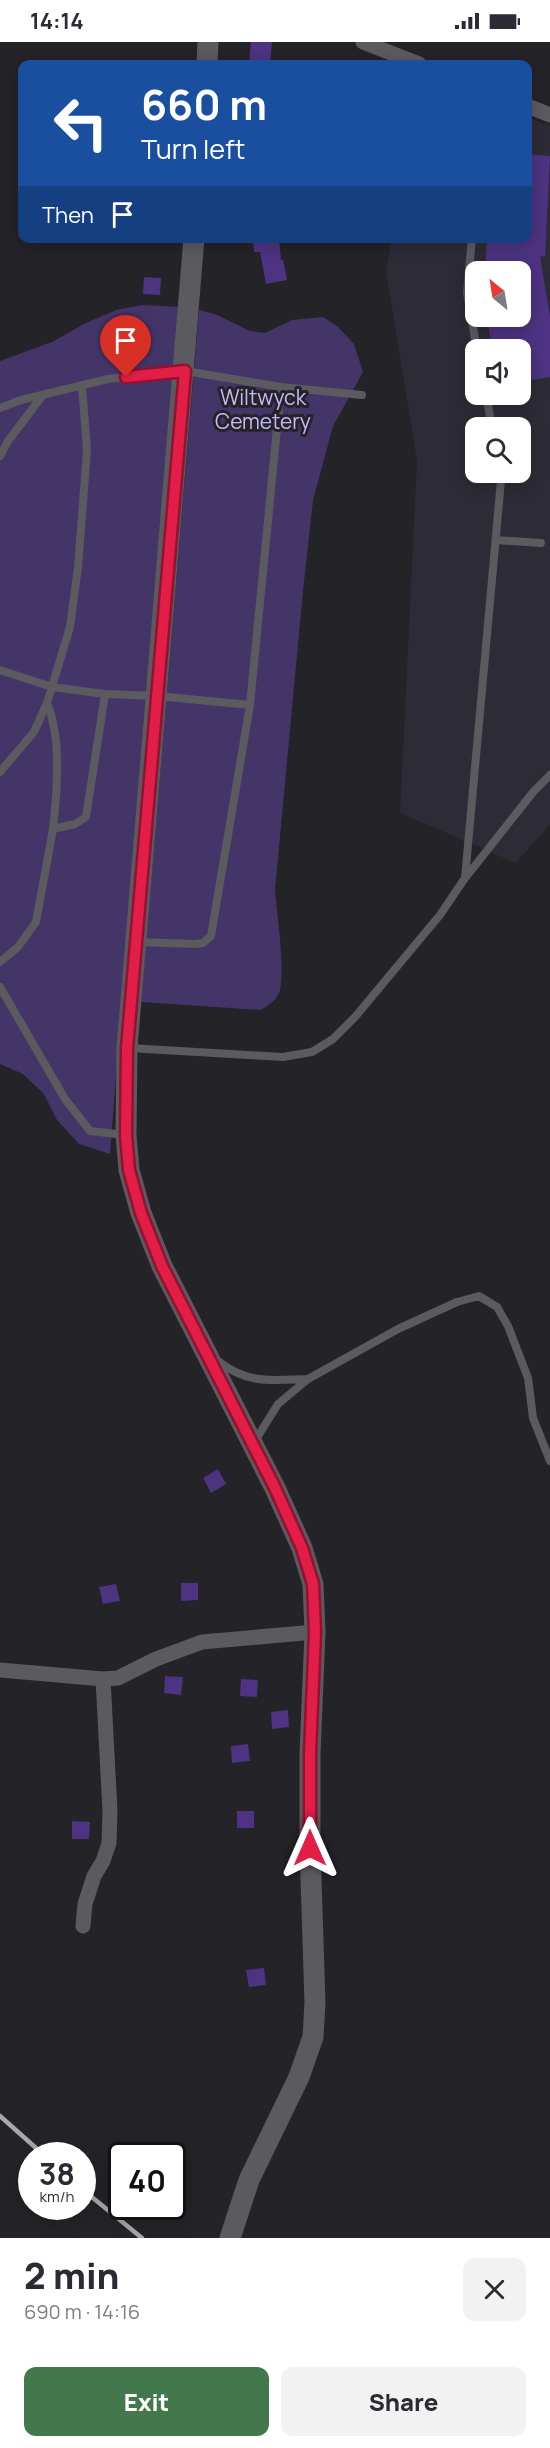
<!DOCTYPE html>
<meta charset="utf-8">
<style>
body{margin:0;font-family:Manrope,sans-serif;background:#f2f2f3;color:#2b2b33;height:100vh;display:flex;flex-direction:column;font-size:22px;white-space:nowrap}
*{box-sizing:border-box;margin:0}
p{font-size:20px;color:#7c7c81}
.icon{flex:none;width:33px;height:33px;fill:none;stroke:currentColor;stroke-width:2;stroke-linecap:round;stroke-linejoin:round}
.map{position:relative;height:2196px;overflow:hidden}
.sheet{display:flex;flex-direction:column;background:#fff;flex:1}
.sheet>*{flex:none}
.guide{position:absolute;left:18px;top:18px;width:514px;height:183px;border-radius:12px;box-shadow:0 3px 15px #0003;background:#1a4fa0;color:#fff;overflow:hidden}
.needle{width:39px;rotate:330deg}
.controls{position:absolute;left:465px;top:219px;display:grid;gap:12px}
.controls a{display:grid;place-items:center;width:66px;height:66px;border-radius:12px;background:#fff;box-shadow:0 3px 15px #0003;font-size:30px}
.speed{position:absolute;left:18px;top:2100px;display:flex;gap:12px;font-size:30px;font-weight:700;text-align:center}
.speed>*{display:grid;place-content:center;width:78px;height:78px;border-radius:50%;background:#fff;box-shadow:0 3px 15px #0003;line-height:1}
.speed small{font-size:15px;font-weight:400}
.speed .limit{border:3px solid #111;border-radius:9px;background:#fff;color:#111}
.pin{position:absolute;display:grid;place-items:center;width:51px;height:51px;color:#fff;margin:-62px -26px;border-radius:50% 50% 50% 0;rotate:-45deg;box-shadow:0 0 6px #0007}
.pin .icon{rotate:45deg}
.me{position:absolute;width:66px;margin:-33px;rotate:0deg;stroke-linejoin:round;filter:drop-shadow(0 0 4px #0008)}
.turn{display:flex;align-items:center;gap:21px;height:126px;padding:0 24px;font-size:27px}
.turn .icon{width:78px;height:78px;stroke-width:2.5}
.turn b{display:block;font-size:42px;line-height:51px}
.then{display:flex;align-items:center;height:57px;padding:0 24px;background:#0003;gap:12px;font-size:22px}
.round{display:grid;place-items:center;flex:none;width:63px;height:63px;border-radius:12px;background:#f2f2f3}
.summary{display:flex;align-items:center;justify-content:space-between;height:102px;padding:0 24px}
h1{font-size:36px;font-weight:800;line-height:45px}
.cta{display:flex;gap:12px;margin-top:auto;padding:12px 24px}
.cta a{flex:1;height:69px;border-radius:12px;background:#43774c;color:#fff;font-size:24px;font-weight:800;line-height:69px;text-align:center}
.cta a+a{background:#f2f2f3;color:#2b2b33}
.status{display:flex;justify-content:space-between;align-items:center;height:42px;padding:0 30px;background:#fff;direction:ltr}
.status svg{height:16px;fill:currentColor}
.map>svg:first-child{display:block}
.built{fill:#2d2b35;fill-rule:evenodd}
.green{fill:#443569}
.building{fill:#4d3381}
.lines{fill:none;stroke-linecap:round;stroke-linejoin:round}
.lane{stroke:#5b5a5f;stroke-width:8}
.street{stroke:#5b5a5f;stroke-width:15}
.secondary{stroke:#5b5a5f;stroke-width:21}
.rail{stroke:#a8a7ab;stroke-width:4.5}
.route-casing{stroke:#92132f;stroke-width:15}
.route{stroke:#e11d48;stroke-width:10}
.labels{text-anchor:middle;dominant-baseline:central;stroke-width:6;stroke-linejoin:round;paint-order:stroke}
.park-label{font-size:21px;fill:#c7b7fa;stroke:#242327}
</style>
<div class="status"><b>14:14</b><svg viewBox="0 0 49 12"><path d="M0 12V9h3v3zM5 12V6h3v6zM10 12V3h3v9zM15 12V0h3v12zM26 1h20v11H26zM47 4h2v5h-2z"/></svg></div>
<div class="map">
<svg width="550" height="2196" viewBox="0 0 550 2196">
<rect width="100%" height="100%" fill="#242327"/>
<path class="built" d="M 528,76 L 550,84 L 550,782 L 516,821 L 400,771 L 417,419 L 386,229 L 392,197 L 528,196 ZM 476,230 L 520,230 L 520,274 L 476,274 ZM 476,308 L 520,308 L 520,352 L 476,352 ZM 476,386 L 520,386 L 520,430 L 476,430 Z"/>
<path class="green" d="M 143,263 L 181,265 L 145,661 L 110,1112 L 79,1102 L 57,1078 L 44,1052 L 23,1032 L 0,1022 L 0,319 L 52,300 L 84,282 L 116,268 Z
M 199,268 L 217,273 L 250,289 L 265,291 L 292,278 L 323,275 L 337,284 L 354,302 L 363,330 L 333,384 L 313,458 L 303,549 L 275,848 C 277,874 285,924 280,948 C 277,958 269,963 261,968 L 141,960 Z"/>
<path class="building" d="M 251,0 L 272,0 L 270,22 L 249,22 Z
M 528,112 L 550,114 L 545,215 L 540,214 L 550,275 L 550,335 L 520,340 L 520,308 L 492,308 L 487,274 L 520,274 L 520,230 L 485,230 L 487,196 L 528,196 Z
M 253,196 L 279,196 L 281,218 L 283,218 L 287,238 L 266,242 L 260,210 L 254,210 Z
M 144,235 L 161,236 L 160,253 L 143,252 Z
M 218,1427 L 226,1442 L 211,1451 L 203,1436 Z
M 181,1541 L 198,1541 L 198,1558 L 181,1559 Z
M 116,1542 L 120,1559 L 103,1562 L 99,1545 Z
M 165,1634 L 183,1635 L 181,1653 L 164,1651 Z
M 241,1637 L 258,1638 L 257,1655 L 240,1654 Z
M 288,1668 L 289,1685 L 272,1687 L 271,1670 Z
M 248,1702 L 250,1719 L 232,1721 L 231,1704 Z
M 237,1769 L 254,1769 L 254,1786 L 237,1786 Z
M 72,1779 L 90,1780 L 89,1797 L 72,1797 Z
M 264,1926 L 266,1943 L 249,1945 L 246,1928 Z"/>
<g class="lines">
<path class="lane" d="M 472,196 L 467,251 L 477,308
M 281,345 L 362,353
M 486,352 L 492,386
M 0,366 L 21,358 L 108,337 L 160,331 L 185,329 L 281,345 L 250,663 L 211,894 L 203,901 L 195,902 L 138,900
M 0,414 L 8,399 L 43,353
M 496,498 L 541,501
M 0,628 L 52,645 L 105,652 L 157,654 L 250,663
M 47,661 C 62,697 57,749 53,787
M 0,730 L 34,690 L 47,661 L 70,585 L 78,525 L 87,408 L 82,344
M 466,835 L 534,749 L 550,733
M 0,920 L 18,905 L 36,880 L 53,787 L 75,782 L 86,775 L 105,652
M 0,945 L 65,1057 L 90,1089 L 125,1093
M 129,1006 L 283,1015 L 312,1010 L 333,997 L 355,975 L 440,873 L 465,836 L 501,438 L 500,430
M 218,1319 C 249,1343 271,1338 308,1337
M 255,1399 L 278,1362 L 308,1337 L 398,1287 L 457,1260 L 479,1254 L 497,1265 L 508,1284 L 528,1336 L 533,1376 L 550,1419"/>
<path class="street" d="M 363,0 L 419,22
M 528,64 L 550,73
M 0,1628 L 103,1637 L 118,1636 L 156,1617 L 202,1600 L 315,1590
M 83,1884 L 85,1862 L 94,1834 L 103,1819 L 109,1801 L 110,1769 L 103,1637"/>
<path class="secondary" d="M 207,22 L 208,0
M 194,196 L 127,1006 L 126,1093 L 129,1128 L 141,1171 L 162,1224 L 275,1446 L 302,1506 L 313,1542 L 315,1590 L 310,1712 L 310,1806 L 315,1961 L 313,1995 L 299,2035 L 249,2138 L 230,2196"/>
<path class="rail" d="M 0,2074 L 45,2114
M 82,2147 L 142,2196"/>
</g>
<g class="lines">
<g class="route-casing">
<path id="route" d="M 126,335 L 185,329 L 127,1006 L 126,1093 L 129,1128 L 141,1171 L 162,1224 L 275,1446 L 302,1506 L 313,1542 L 315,1590 L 310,1712 L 310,1806"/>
</g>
<use href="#route" class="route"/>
</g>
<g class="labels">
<g class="park-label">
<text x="263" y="355">Wiltwyck<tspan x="263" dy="24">Cemetery</tspan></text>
</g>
</g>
</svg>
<div class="controls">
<a><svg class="needle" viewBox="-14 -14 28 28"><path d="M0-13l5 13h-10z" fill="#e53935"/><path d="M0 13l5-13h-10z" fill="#7c7c81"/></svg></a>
<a><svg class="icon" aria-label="sound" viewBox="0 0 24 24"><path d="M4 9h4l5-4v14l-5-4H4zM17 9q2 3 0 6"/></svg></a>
<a><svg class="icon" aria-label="search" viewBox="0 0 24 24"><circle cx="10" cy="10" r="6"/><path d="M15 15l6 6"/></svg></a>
</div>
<div class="speed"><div>38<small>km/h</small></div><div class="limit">40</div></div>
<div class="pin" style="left:126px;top:335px;background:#d93025"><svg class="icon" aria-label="arrive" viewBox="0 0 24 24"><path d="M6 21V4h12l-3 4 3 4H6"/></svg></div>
<svg class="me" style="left:310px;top:1806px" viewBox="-20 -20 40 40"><path d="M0-17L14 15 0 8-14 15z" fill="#e11d48" stroke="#fff" stroke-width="4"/></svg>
<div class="guide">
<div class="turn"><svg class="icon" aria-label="left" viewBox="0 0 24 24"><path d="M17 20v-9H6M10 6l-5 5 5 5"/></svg><div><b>660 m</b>Turn left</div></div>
<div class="then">Then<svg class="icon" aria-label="arrive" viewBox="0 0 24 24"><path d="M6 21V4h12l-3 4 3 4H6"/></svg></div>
</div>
</div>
<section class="sheet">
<div class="summary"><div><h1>2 min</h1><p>690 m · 14:16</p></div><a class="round"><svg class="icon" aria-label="close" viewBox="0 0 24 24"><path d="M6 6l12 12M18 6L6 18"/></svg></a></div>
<div class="cta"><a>Exit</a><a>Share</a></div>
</section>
